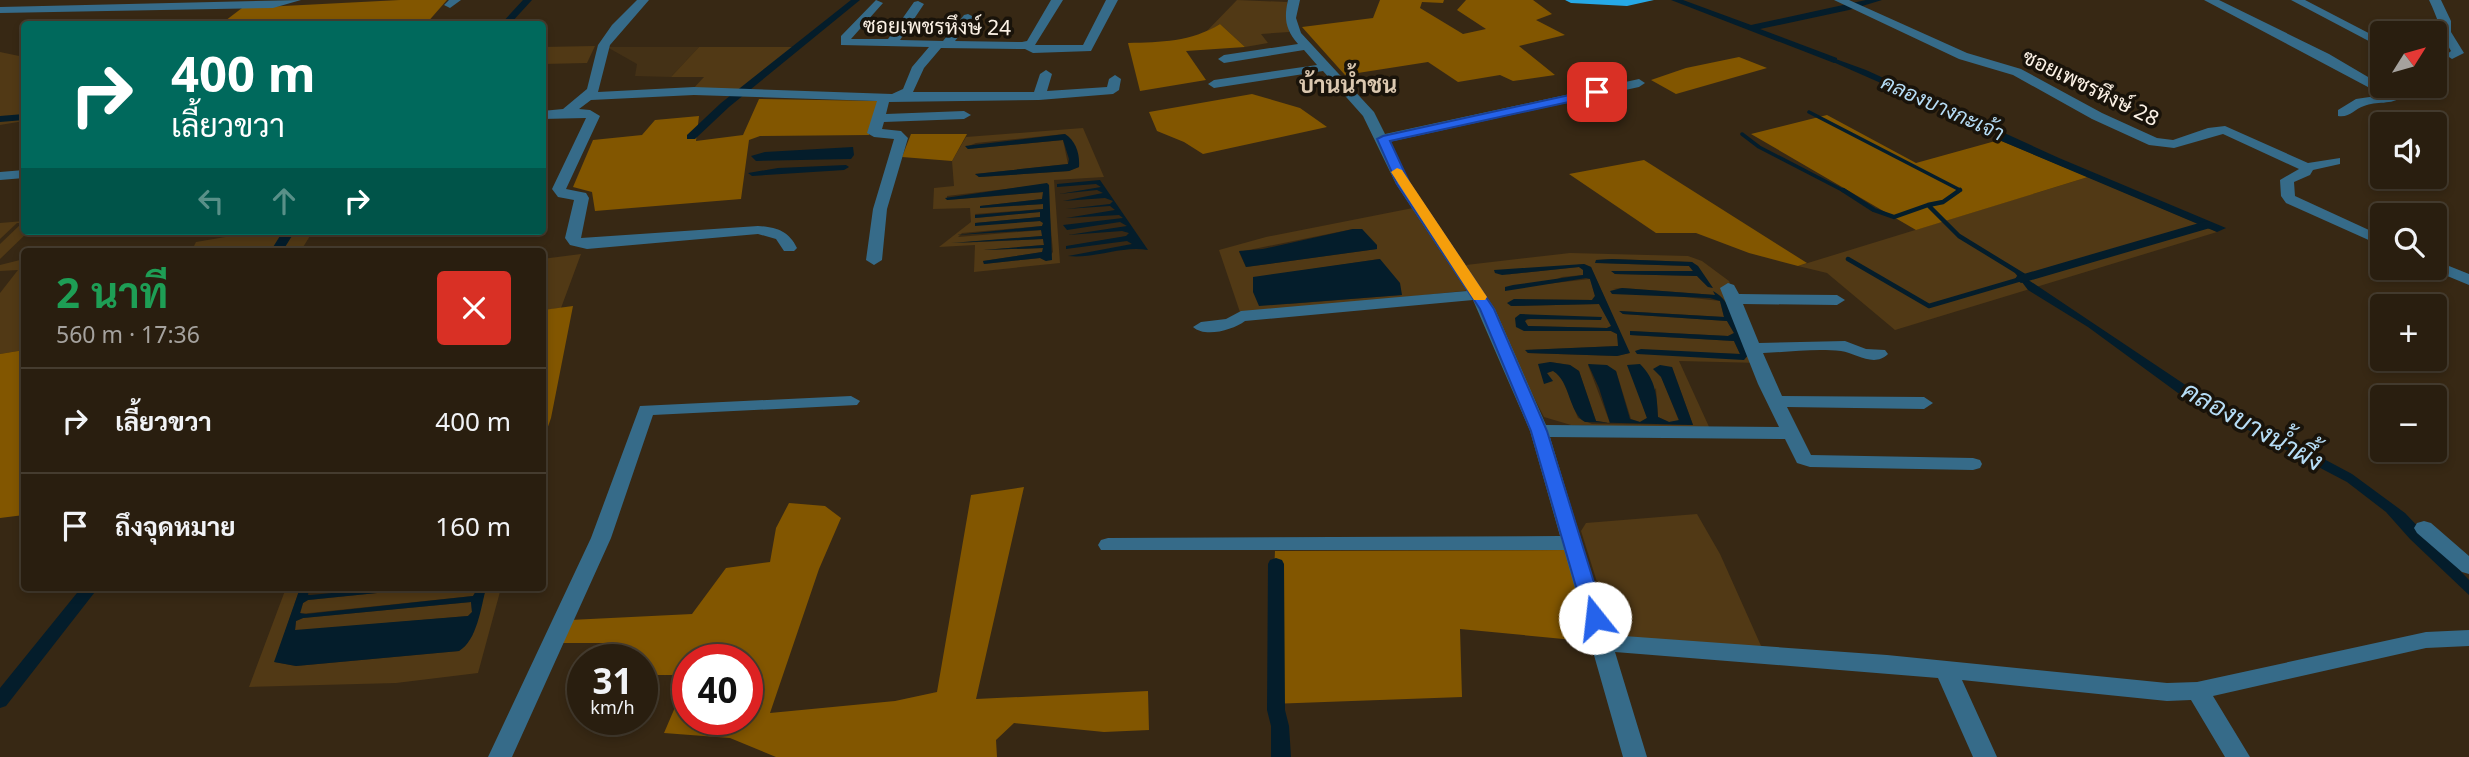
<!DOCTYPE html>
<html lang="th">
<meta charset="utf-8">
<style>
body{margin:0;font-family:"Noto Sans",Sarabun,sans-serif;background:#312718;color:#f1f3f6;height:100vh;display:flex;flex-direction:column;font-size:26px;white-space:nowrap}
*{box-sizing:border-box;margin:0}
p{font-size:23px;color:#a5a29e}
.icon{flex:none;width:38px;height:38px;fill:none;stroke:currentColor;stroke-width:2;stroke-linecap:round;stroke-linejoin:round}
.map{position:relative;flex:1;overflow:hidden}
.drawer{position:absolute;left:21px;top:248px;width:525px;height:343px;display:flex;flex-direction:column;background:#291e0f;border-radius:7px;box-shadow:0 4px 10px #0003,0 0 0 2px #453c2f}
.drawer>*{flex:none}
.banner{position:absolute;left:21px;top:21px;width:525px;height:214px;border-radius:7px;box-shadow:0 4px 10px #0003,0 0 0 2px #453c2f;background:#00695c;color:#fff;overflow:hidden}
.needle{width:46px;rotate:53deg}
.fabs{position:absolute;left:2370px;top:21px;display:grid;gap:14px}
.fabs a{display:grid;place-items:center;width:77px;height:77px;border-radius:7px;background:#291e0f;box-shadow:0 4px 10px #0003,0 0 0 2px #453c2f;font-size:35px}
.speed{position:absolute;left:567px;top:644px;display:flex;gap:14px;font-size:35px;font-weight:700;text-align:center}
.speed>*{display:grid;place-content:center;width:91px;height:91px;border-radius:50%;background:#291e0f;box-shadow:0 4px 10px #0003,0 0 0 2px #453c2f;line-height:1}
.speed small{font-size:18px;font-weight:400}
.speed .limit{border:10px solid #d22;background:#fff;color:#111}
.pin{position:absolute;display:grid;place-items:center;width:60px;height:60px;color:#fff;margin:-30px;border-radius:14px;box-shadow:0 4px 10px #0006}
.me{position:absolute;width:77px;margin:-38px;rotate:344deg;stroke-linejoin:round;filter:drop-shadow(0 0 5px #0008)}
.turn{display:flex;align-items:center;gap:24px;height:147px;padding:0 35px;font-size:32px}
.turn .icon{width:91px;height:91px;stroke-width:2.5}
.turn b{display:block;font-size:49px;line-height:60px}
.lanes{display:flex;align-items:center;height:66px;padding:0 35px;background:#0003;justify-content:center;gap:35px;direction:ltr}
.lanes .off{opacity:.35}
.round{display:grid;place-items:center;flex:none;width:74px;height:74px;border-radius:7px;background:#312718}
.overview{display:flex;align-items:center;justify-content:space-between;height:119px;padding:0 35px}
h1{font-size:42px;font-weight:700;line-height:52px;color:#1e9e55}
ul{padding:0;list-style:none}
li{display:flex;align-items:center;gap:21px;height:105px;padding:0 35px;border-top:2px solid #453c2f}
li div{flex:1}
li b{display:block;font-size:26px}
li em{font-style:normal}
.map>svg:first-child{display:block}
.built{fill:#443116}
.green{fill:#513915;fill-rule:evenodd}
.forest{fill:#825600}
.water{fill:#041d2b;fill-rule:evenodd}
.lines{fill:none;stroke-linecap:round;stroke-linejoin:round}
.stream-far1{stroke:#041d2b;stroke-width:3.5}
.stream{stroke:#041d2b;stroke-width:4.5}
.canal{fill:#041d2b;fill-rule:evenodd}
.minor{fill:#366b89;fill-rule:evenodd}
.major{fill:#26a9e7;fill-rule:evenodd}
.route{fill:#2563eb;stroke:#184099;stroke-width:2}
.slow{fill:#f59e0b}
.labels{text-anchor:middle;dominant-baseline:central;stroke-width:7;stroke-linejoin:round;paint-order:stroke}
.far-street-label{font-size:21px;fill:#fcf2e6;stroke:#19130a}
.far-water-label{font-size:21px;font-style:italic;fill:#b6ddf6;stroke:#19130a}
.far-quarter-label{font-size:23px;font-weight:bold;fill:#dbc8b0;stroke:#19130a}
.water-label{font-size:26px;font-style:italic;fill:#b6ddf6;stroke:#19130a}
</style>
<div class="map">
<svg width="2469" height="757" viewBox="0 0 2469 757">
<rect width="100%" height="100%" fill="#372814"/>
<path class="built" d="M 607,47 L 699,47 L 671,77 L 635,76 L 637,64 Z"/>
<path class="green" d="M 1237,0 L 1287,2 L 1289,32 L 1261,34 L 1268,43 L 1245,47 L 1220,24 L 1204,34 Z
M 595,46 L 587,63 L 543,64 L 543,47 Z
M 699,47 L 798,47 L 800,48 L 743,92 L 692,90 L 704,77 L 671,77 Z
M 0,52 L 24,57 L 24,121 L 0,125 Z
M 1083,128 L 1104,177 L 1054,180 L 1060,263 L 974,272 L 975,245 L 939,247 L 971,222 L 970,208 L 933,209 L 934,188 L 954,186 L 952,161 L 966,137 ZM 1065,134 L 1079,167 L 1069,171 L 979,177 L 975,174 L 1068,164 L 1063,140 L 968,149 L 966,147 L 976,143 ZM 1047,184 L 1053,252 L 1046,261 L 1040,258 L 984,264 L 983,261 L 1043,252 L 1043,248 L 984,250 L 1044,245 L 1043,239 L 957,243 L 1043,236 L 1042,230 L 958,237 L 962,233 L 1042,226 L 1044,223 L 1040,221 L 975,225 L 975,223 L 1041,217 L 1040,212 L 976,218 L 975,214 L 1043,209 L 1044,204 L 980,208 L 980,206 L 1043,199 L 1044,192 L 947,200 L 947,196 Z
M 2088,177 L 2217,232 L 1895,330 L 1827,273 L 1798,266 Z
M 1413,208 L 1472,290 L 1241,315 L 1219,250 L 1266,237 ZM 1353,229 L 1362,229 L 1377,249 L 1246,267 L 1239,252 ZM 1379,259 L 1401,295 L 1289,304 L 1253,278 Z
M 24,221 L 24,231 L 29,231 L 0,259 L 0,244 L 22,223 L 17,223 L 0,239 L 0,223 Z
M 261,231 L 313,231 L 300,252 L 171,252 L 192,250 L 196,242 Z
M 1570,253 L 1688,256 L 1702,261 L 1729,281 L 1761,363 L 1679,361 L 1710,429 L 1571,425 L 1544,417 L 1466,265 ZM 1612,259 L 1692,262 L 1708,287 L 1697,276 L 1615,274 L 1612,271 L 1693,271 L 1689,266 L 1601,263 L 1596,260 ZM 1584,264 L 1591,267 L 1629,353 L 1617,356 L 1528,353 L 1526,350 L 1619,346 L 1617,334 L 1611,331 L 1524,331 L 1520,314 L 1540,316 L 1524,321 L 1528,326 L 1607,328 L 1612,326 L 1599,304 L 1512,306 L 1514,299 L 1592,300 L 1595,296 L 1590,279 L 1546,284 L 1562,277 L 1583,275 L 1583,269 L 1579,267 L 1502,275 ZM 1622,288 L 1715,295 L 1727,304 L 1744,359 L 1635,351 L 1740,354 L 1734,341 L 1630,335 L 1630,331 L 1728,336 L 1734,333 L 1727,321 L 1623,314 L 1620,311 L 1724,317 L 1720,301 L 1613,289 ZM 1550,362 L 1570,365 L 1579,371 L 1596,421 L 1610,423 L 1588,365 L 1616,371 L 1631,419 L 1640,422 L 1647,418 L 1643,406 L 1656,388 L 1658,417 L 1669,422 L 1679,421 L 1661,376 L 1672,367 L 1693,425 L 1592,424 L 1578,418 L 1561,376 L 1553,370 L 1547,373 Z
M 581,254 L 561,308 L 543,310 L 542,259 Z
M 24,259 L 24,264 L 20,268 L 24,269 L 24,350 L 0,354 L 0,293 L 18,270 L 0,271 L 0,265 Z
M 1697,514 L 1720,554 L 1762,648 L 1618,639 L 1607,614 L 1581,531 L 1586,523 Z
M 286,588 L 300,588 L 275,662 L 296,666 L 459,651 L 472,636 L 486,588 L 501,588 L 478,673 L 396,683 L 249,687 Z
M 426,588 L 478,588 L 473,596 L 300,614 L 303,603 L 308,600 Z
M 471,602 L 472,612 L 468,616 L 295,631 L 296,621 L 303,618 Z"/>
<path class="forest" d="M 400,0 L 447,0 L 426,24 L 221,24 L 242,8 Z
M 1380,0 L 1444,0 L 1443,3 L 1422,2 L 1420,8 L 1463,34 L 1486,29 L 1457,10 L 1466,0 L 1533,0 L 1552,14 L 1536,20 L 1565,35 L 1519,46 L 1555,75 L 1513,81 L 1500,75 L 1458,82 L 1428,62 L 1345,75 L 1302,27 L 1373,18 Z
M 1220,24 L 1245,47 L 1186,51 L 1206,80 L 1140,91 L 1128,43 C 1161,42 1191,42 1220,24 Z
M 1739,57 L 1767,68 L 1676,94 L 1651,80 L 1686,68 Z
M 1252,94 L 1300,108 L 1327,127 L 1203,154 L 1184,142 L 1157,131 L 1149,112 Z
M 759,99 L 878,101 L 869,135 L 760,136 L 749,140 L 741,199 L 595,211 L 592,192 L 573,187 L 593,140 L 642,135 L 655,120 L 699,116 L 696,141 L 743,135 Z
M 1827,115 L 1916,163 L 1999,140 L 2088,177 L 1916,230 L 1751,134 Z
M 911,134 L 967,134 L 952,161 L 902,157 Z
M 1644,160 L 1807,263 L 1798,266 L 1749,253 L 1696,233 L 1656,233 L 1569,174 Z
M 573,306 L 551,418 L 543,441 L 543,310 Z
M 24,350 L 24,515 L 0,518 L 0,354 Z
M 1024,487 L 976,699 L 1148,691 L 1149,730 L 1104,732 L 1014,723 L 996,740 L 997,757 L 776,757 L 730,738 L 664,733 L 688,677 L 688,719 L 747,719 L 747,660 L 688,660 L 688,675 L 642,675 L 642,660 L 614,660 L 619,643 L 560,643 L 570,620 L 692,614 L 726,568 L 770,562 L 776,528 L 789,503 L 825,506 L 841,518 L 819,569 L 770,713 L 895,701 L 937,692 L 971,495 Z
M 1568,550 L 1595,642 L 1460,629 L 1462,697 L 1268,704 L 1275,551 Z"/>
<path class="water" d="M 1822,54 L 1866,70 L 2059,158 L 2226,228 L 2217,232 L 1999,140 L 2004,137 L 1817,55 Z
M 1065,134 C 1076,141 1080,154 1079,167 L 1069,171 L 979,177 L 975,174 L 1068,164 L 1069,159 L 1063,140 L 968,149 L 965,146 Z
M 853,147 L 854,155 L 851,159 L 756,161 L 751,156 L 765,152 Z
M 846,165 L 849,167 L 844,170 L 752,176 L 748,173 L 778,168 Z
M 1100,180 L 1148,250 C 1122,245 1095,259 1068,256 L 1132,244 L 1127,241 L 1066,249 L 1066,246 L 1126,236 L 1129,233 L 1122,231 L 1068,235 L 1127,226 L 1120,222 L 1067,230 L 1063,225 L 1123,218 L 1119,215 L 1066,218 L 1115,210 L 1110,206 L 1066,209 L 1110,204 L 1113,201 L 1105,198 L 1063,201 L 1103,193 L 1097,190 L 1059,194 L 1101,187 L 1096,184 L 1057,187 L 1057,184 Z
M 1047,183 L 1049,185 L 1052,260 L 1046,261 L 1040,258 L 984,264 L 983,261 L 1042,252 L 1043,248 L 983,250 L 1044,245 L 1043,239 L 951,243 L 1042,236 L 1041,230 L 956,235 L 1042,226 L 1043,223 L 1040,221 L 975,226 L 975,223 L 1040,217 L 1040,212 L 975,218 L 975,215 L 1043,209 L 1043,204 L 980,208 L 980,206 L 1042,199 L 1043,192 L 947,200 L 945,198 Z
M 1353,229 L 1362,229 L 1377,245 L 1377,249 L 1246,267 L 1239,251 L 1263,249 Z
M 1380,259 L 1400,283 L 1402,295 L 1259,306 L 1253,292 L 1253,277 Z
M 1612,259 L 1692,262 L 1698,266 L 1713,288 L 1708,287 L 1697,276 L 1615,274 L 1611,271 L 1693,271 L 1689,266 L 1595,263 L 1596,260 Z
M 1584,264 L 1591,267 L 1630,353 L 1617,356 L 1528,353 L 1525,350 L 1618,346 L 1617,334 L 1611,331 L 1524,331 L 1516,327 L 1515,318 L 1520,314 L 1602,317 L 1601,320 L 1527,319 L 1525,321 L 1528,326 L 1607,328 L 1611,326 L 1599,304 L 1511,306 L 1507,303 L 1514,299 L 1592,300 L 1595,296 L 1590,279 L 1586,278 L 1505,291 L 1505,287 L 1513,285 L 1583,275 L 1583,270 L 1579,267 L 1502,275 L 1495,273 L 1494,270 Z
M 2012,269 L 2184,384 L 2352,474 L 2405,513 L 2469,580 L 2469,595 L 2410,539 L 2386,512 L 2347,482 L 2178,393 L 2088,327 L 2028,290 Z
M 1622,288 L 1715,295 L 1713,291 C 1733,301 1740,334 1749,354 L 1744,360 L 1637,354 L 1635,351 L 1641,349 L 1740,354 L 1734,341 L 1630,335 L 1630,331 L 1728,336 L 1734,333 L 1727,321 L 1623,314 L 1619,311 L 1724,317 L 1720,301 L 1710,298 L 1612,294 L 1610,291 Z
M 1550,362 L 1570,365 L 1579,371 L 1596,421 L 1610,423 L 1599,388 L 1588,364 L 1607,365 L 1616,371 L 1630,419 L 1640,422 L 1647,418 L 1627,365 L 1640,364 C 1656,380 1657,396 1658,417 L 1669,422 L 1679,420 L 1661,377 L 1653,369 L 1660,365 L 1672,367 L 1693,425 L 1585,422 C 1568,412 1571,382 1553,371 L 1547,373 L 1553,381 L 1544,384 L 1538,364 Z
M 300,588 L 309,588 L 308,595 L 311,595 L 384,588 L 426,588 L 308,600 L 303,603 L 300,613 L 306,614 L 473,596 L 478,588 L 486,588 C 481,607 477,641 459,651 L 296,666 L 274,662 ZM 471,602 L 472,612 L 468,616 L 295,630 L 296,621 L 303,618 Z"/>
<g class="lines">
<path class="stream-far1" d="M 1809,112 L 1960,190 L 1957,192
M 1742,134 L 1759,147 L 1846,192"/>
<path class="stream" d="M 1843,190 L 1874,210 L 1894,217 L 1928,205
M 1960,190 L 1943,202 L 1928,205 L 1959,236 L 2026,277
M 1848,259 L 1929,306 L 2021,279"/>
<path class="canal" d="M 523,0 L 532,0 L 510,24 L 501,24 Z
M 851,0 L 860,0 L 729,107 L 695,139 L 687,139 L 687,135 L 721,103 Z
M 1671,0 L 1683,0 L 1751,25 L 1866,0 L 1882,0 L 1849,10 L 1760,29 L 1837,58 L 1837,62 L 1834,63 Z
M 24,114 L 24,120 L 0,122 L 0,116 Z
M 2206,221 L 2210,222 L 2210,228 L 2025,282 L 2021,283 L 2015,279 L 2017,276 Z
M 283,231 L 295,231 L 282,252 L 270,252 Z
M 1276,558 L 1282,560 L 1284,564 L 1285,710 L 1289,726 L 1291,757 L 1271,757 L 1271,726 L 1267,710 L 1268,564 L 1270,560 Z
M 81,588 L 98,588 L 6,706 L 0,708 L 0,688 Z"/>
<path class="minor" d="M 301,0 L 273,8 L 0,13 L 0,7 Z
M 449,0 L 461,0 L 450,8 L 444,5 Z
M 637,0 L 649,0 L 610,45 L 598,92 L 694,87 L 892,94 L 903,89 L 912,67 L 929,47 L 841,45 L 841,36 L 876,0 L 883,3 L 851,39 L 888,39 L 914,2 L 918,1 L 924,4 L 900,40 L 943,41 L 964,15 L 968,14 L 974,17 L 955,41 L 1022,42 L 1027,41 L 1051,0 L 1063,0 L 1035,45 L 1083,45 L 1106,0 L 1118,0 L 1091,51 L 1033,53 L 1025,49 L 941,48 L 924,68 L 913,92 L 1034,92 L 1040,74 L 1046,70 L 1052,74 L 1047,91 L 1107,87 L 1109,79 L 1115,75 L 1121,79 L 1119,90 L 1113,94 L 1039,100 L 889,102 L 886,114 L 964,111 L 971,115 L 964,119 L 884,122 L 882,129 L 901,131 L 908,138 L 887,209 L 882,260 L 874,265 L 866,260 L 873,209 L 894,139 L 874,137 L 867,133 L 877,101 L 694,95 L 591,100 L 579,109 L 590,110 L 600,116 L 566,189 L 586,193 L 589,198 L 581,238 L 758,226 C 776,227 789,231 797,248 L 794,251 L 784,251 L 776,239 L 758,234 L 587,249 L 570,245 L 565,238 L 574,200 L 558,197 L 552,189 L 586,118 L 542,119 L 542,111 L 563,109 L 587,89 L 598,45 L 612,25 Z
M 1288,0 L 1300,0 L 1296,18 L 1301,33 L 1374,112 L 1385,134 L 1639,79 L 1645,83 L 1639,87 L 1389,142 L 1410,184 L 1495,309 L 1546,425 L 1779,427 L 1758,384 L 1720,288 L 1728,283 L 1734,285 L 1739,294 L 1837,295 L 1845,300 L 1837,305 L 1743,304 L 1759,343 L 1845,341 L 1866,349 L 1885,350 L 1888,354 C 1874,368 1856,353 1841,351 C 1816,348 1788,352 1763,353 L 1782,396 L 1924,397 L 1933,403 L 1924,409 L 1787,407 L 1811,455 L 1973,458 L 1980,460 L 1982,464 L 1980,468 L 1973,470 L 1810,467 L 1797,463 L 1785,439 L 1550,437 L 1610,635 L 1887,655 L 2167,683 L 2197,682 L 2426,632 L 2469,630 L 2469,646 L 2426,648 L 2213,696 L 2250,757 L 2225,757 L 2191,700 L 2167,701 L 1962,680 L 1997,757 L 1973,757 L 1938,678 L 1615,652 L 1647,757 L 1623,757 L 1564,550 L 1101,550 L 1098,545 L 1101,540 L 1108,538 L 1560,536 L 1530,431 L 1473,300 L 1245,321 C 1233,330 1205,338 1193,327 L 1201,322 L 1226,319 L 1241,311 L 1467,291 L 1396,184 L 1363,116 L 1323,71 L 1214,88 L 1208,84 L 1214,80 L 1317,65 L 1304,50 L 1224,63 L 1218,59 L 1224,55 L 1298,44 C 1285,29 1284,18 1288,0 Z
M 1834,0 L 1849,0 L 1967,53 L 2021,69 L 2102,113 L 2157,138 L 2173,140 L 2208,128 L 2225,126 L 2308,163 L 2340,158 L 2340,164 L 2313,170 L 2310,175 L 2294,182 L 2295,196 L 2382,236 L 2382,246 L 2286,203 L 2281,196 L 2280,180 L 2299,169 L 2223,134 L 2174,148 L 2149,145 L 2092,119 L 2013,75 L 1959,59 Z
M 2204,0 L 2219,0 L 2329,54 L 2402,97 C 2392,105 2376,101 2364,106 C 2354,109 2350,118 2338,116 L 2338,110 L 2356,99 L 2383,95 Z
M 2291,0 L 2305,0 L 2382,40 L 2382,48 Z
M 2429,0 L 2441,0 L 2451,21 L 2451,32 L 2464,53 L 2452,59 L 2446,55 L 2451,51 C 2441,34 2438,18 2429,0 Z
M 24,170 L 24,178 L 0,180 L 0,172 Z
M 2434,260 L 2469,274 L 2469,285 L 2428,268 L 2434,268 Z
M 851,396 L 860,401 L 857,405 L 653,415 L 611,538 L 512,757 L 488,757 L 591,538 L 640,406 Z
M 2424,521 L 2431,523 L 2469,556 L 2469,574 L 2462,572 L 2417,533 L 2414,528 L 2417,523 Z"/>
<path class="major" d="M 1565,0 L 1654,0 L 1627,6 L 1571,3 Z"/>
</g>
<path class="route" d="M 1597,89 L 1603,92 L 1601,95 L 1390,141 L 1410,184 L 1494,309 L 1547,431 L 1605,618 L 1602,623 L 1595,625 L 1588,623 L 1585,618 L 1531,431 L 1480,309 L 1397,184 L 1377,139 L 1383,136 Z"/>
<path class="slow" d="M 1397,168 L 1402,170 L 1487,297 L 1485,300 L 1474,300 L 1472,297 L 1391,172 Z"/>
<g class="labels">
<g class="far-street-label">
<text transform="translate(937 26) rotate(1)">ซอยเพชรหึงษ์ 24</text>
<text transform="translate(2091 87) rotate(26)">ซอยเพชรหึงษ์ 28</text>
</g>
<g class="far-water-label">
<text transform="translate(1943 107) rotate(24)">คลองบางกะเจ้า</text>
</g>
<g class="far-quarter-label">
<text x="1348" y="84">บ้านน้ำชน</text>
</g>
<g class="water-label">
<text transform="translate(2253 425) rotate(29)">คลองบางน้ำผึ้ง</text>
</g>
</g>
</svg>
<div class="fabs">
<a><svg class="needle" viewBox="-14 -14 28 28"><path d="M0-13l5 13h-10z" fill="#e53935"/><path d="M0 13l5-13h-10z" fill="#a5a29e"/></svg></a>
<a><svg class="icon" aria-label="sound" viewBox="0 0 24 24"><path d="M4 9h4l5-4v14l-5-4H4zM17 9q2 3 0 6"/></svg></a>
<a><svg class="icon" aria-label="search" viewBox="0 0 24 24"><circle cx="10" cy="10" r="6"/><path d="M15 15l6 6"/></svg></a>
<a>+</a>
<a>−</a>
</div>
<div class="speed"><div>31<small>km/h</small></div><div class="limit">40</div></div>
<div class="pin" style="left:1597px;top:92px;background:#d93025"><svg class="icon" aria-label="arrive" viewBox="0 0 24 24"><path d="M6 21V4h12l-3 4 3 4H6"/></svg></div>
<svg class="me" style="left:1595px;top:618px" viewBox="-20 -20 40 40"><circle r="19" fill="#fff"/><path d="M0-13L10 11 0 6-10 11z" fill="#2563eb"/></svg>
<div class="banner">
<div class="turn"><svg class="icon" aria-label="right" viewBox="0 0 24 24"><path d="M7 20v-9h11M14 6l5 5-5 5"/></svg><div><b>400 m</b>เลี้ยวขวา</div></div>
<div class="lanes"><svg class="icon off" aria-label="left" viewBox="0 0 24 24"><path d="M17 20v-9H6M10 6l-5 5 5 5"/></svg><svg class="icon off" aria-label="ahead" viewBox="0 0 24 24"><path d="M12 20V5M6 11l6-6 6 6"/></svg><svg class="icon" aria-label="right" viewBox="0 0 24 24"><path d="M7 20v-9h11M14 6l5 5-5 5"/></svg></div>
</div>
<section class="drawer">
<div class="overview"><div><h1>2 นาที</h1><p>560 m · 17:36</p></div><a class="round" style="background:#d93025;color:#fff"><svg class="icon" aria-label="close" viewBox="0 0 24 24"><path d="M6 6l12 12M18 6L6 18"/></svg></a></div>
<ul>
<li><svg class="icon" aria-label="right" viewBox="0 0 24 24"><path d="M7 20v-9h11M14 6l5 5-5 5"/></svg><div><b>เลี้ยวขวา</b></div><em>400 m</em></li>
<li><svg class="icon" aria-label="arrive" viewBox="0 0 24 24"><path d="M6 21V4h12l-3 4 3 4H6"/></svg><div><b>ถึงจุดหมาย</b></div><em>160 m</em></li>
</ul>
</section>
</div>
